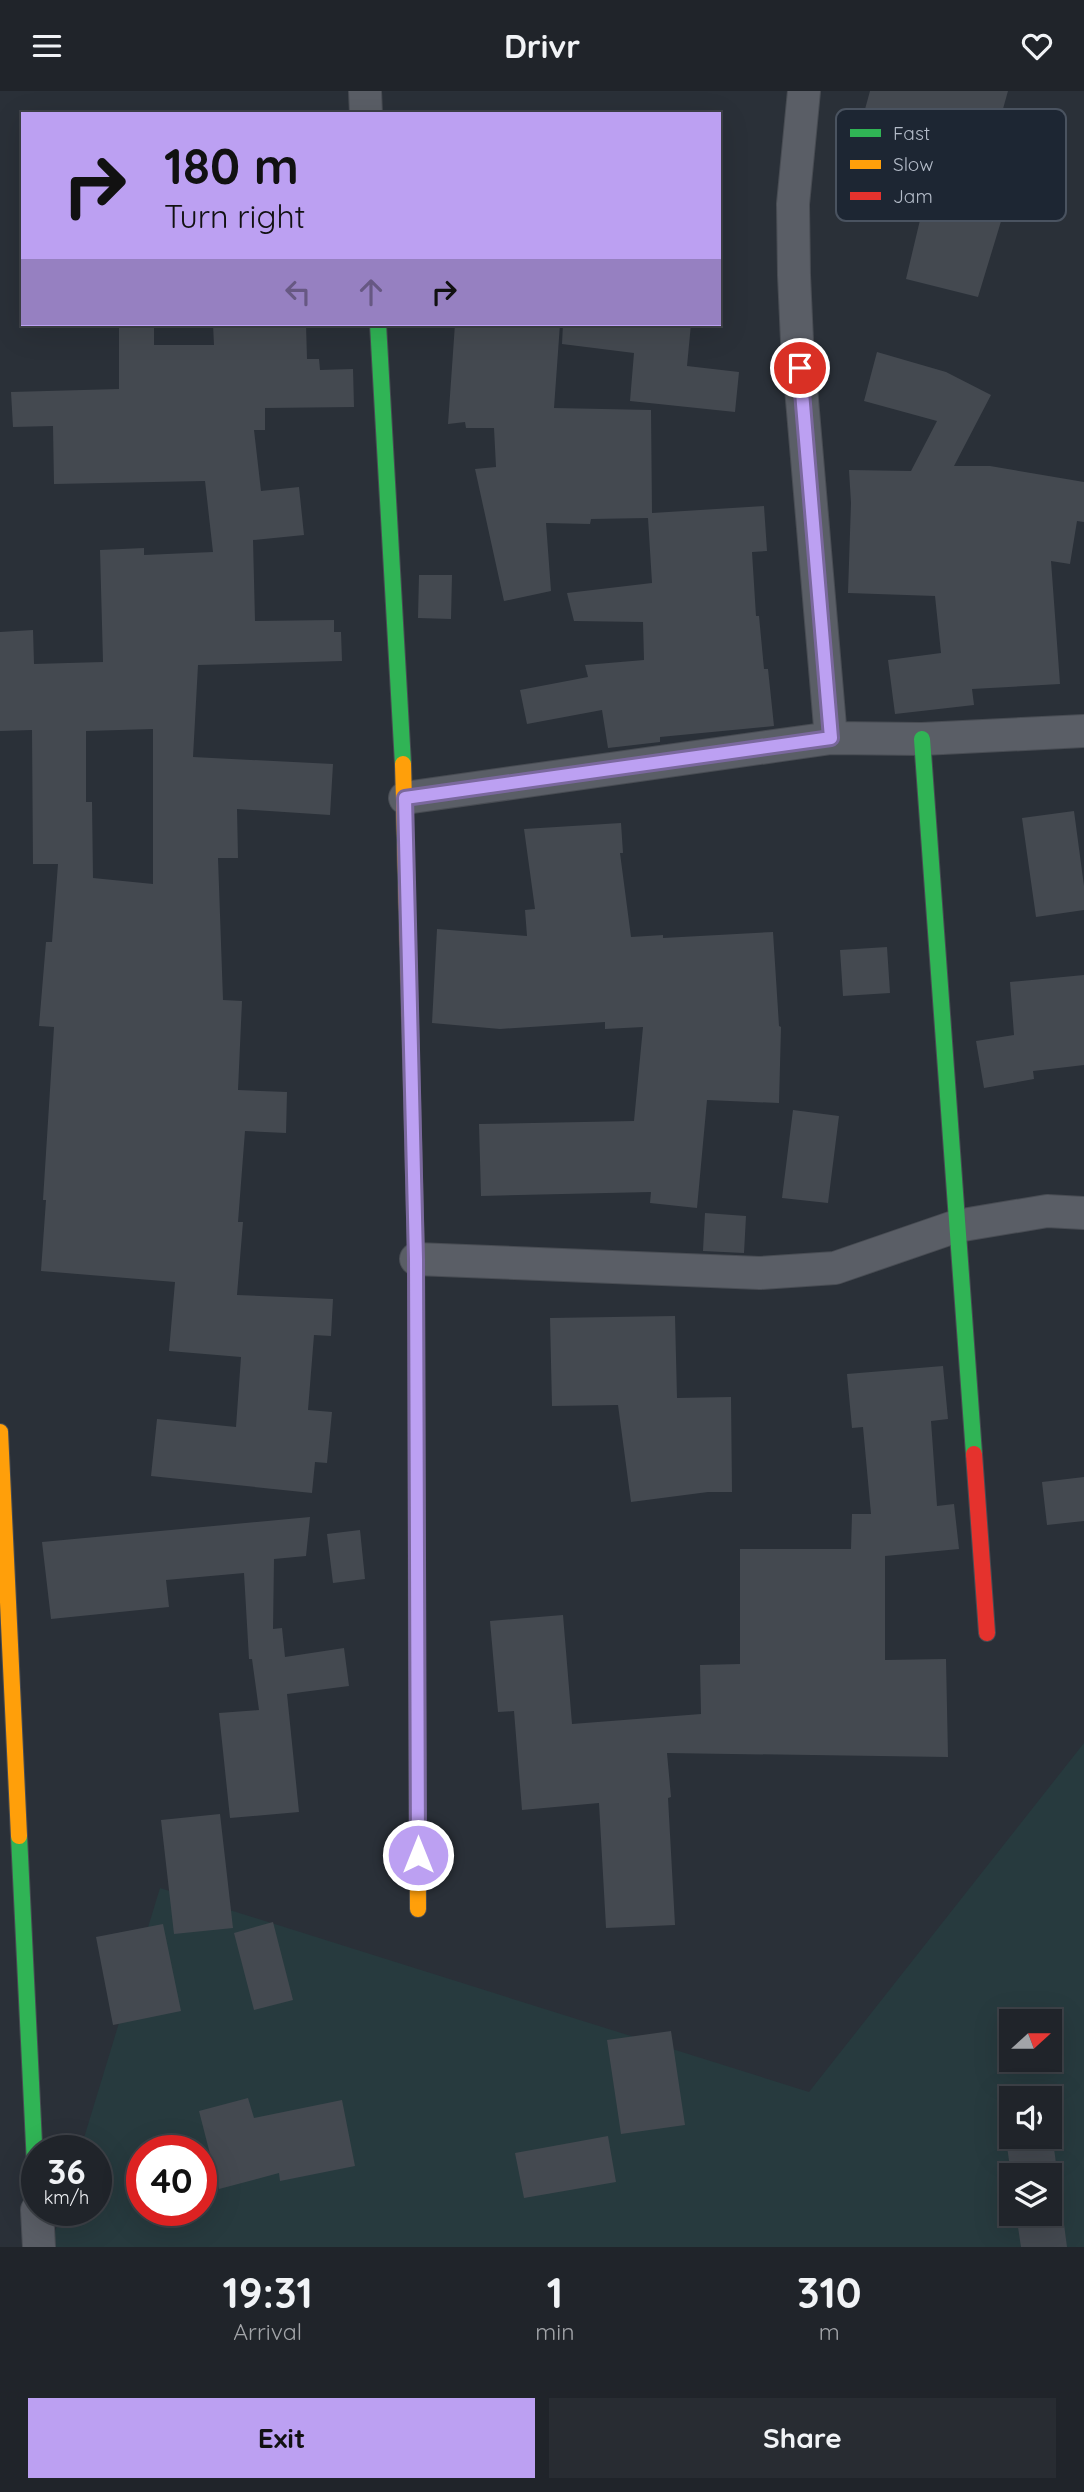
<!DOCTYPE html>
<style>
body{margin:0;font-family:Quicksand,sans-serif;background:#282c32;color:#f1f3f6;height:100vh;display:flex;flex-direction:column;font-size:26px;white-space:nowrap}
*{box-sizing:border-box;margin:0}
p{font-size:23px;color:#a2a4a8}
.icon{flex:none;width:38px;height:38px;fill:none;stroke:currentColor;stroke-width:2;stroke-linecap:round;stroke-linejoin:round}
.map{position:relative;height:2156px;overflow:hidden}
.panel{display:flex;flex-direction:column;background:#20242a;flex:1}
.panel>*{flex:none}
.top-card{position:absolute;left:21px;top:21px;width:700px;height:214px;border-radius:0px;box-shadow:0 7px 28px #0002,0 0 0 2px #3d4147;background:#bca0f2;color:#111;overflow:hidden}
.needle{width:46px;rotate:69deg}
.tools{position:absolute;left:999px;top:1918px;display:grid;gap:14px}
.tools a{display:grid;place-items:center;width:63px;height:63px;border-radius:0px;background:#20242a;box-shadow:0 7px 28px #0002,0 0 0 2px #3d4147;font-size:35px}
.speed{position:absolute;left:21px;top:2044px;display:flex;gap:14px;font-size:35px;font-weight:700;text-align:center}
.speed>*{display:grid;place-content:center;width:91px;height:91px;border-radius:50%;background:#20242a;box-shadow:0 7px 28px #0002,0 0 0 2px #3d4147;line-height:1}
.speed small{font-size:18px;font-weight:400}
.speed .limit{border:10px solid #d22;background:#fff;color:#111}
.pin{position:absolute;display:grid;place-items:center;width:60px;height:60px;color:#fff;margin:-30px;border:4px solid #fff;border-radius:50%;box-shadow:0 2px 7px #0007}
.me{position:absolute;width:77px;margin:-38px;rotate:0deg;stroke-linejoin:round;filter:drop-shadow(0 0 5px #0008)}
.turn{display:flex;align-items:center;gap:24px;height:147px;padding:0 28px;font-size:32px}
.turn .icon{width:91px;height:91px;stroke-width:2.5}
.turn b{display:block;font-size:49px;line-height:60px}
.lanes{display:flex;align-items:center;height:66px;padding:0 28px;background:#0003;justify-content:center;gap:35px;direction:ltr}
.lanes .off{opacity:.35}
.eta{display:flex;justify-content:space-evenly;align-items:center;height:119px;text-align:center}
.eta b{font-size:42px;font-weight:700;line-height:49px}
.button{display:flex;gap:14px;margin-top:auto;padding:14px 28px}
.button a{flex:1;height:80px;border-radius:0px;background:#bca0f2;color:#111;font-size:28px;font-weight:700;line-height:80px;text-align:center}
.button a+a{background:#282c32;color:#f1f3f6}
header{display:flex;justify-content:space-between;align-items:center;height:91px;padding:0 28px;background:#20242a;font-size:32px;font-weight:700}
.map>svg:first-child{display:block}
.green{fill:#273a3e;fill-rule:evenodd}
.building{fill:#444950;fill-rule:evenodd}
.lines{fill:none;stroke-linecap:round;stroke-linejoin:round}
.street-casing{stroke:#484c53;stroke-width:34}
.fast-casing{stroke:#484c53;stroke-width:18}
.slow-casing{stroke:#484c53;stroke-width:18}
.jam-casing{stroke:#484c53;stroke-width:18}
.street{stroke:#5a5e66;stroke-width:32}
.fast{stroke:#30b455;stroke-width:16}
.slow{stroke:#ff9f0a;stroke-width:16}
.jam{stroke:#e5322d;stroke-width:16}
.route-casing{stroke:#7a689d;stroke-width:18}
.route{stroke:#bca0f2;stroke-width:12}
.key{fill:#1d2633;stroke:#4a5360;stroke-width:2}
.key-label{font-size:19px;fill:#b4bcc9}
</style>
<header><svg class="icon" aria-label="menu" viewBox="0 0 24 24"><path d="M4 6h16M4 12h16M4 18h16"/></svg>Drivr<svg class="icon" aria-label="heart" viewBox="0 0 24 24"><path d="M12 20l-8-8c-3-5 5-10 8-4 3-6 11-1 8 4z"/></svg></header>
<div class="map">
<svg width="1084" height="2156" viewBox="0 0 1084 2156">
<rect width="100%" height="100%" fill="#2a3038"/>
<path class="green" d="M 1084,1652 L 1084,2156 L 50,2156 L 62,2119 L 96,2119 L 96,2060 L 80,2060 L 160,1797 L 809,2001 ZM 1012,1930 L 1050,1930 L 1050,1969 L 1012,1969 ZM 1012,2007 L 1050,2007 L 1050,2046 L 1012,2046 ZM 142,2060 L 201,2060 L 201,2119 L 142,2119 ZM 1012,2084 L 1050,2084 L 1050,2123 L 1012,2123 Z"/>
<path class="building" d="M 870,0 L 1008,0 L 985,82 L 1013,91 L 978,206 L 906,188 L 925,108 L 867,90 L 881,46 L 859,40 Z
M 119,233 L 154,233 L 154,254 L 214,254 L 213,233 L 306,233 L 307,268 L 319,268 L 320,279 L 353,278 L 354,316 L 265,317 L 265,339 L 254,339 L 261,400 L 299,396 L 304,444 L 253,449 L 255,530 L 334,529 L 334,541 L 341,541 L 342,570 L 198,574 L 193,666 L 333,673 L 330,724 L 237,718 L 238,767 L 218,767 L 223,909 L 242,910 L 238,999 L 287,1001 L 286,1042 L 245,1040 L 238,1131 L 243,1131 L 237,1204 L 333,1208 L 331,1245 L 314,1244 L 308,1319 L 332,1321 L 327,1372 L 315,1371 L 312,1402 L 151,1385 L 157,1328 L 236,1336 L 241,1266 L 169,1260 L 175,1191 L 41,1180 L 46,1109 L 43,1109 L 54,936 L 39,935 L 46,851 L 52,851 L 58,773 L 33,773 L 32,639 L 0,640 L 0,541 L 33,539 L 34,573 L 103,571 L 100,459 L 144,457 L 144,464 L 213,461 L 205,390 L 54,393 L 53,335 L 13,336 L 11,301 L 119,298 ZM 153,638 L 153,793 L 93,787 L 92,711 L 86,711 L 86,640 Z
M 455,233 L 560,233 L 554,317 L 651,319 L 652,422 L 764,415 L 767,460 L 752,461 L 756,525 L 759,525 L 764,578 L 768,578 L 774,635 L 660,646 L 660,651 L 608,657 L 602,619 L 527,633 L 520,599 L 588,586 L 585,574 L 644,569 L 643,531 L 574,530 L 567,502 L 652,492 L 648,427 L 591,428 L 590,433 L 546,432 L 551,500 L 504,510 L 475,378 L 496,376 L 494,337 L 466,337 L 465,331 L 448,333 Z
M 563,233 L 691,233 L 687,275 L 739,281 L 735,321 L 630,310 L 634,262 L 562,253 Z
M 877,261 L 946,281 L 991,304 L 954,375 L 990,375 L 1084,391 L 1084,431 L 1077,430 L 1070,473 L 1051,470 L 1060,593 L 972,598 L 974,614 L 895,623 L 888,569 L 941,562 L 935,505 L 848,502 L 851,412 L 849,379 L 911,380 L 937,330 L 864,310 Z
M 419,484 L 452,484 L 451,528 L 418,527 Z
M 1074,720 L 1084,795 L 1084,819 L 1036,826 L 1022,727 Z
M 621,732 L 623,762 L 620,762 L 631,846 L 663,844 L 663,847 L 773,841 L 779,935 L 781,936 L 779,1012 L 707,1009 L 697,1117 L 650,1112 L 651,1101 L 481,1105 L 479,1033 L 634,1030 L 643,936 L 605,938 L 605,931 L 500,938 L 432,932 L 437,838 L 527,845 L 525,819 L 535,818 L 524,738 Z
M 887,856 L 890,902 L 843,905 L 840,859 Z
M 1084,884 L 1084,974 L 1033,980 L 1034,988 L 984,997 L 976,950 L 1014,944 L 1010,891 Z
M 793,1019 L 839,1025 L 828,1112 L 782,1107 Z
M 705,1122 L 746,1125 L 744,1162 L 703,1160 Z
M 675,1225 L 677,1307 L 731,1306 L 732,1401 L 708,1401 L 631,1411 L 618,1314 L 552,1315 L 550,1227 Z
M 943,1275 L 948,1328 L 931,1330 L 937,1415 L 954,1413 L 959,1458 L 885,1465 L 885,1569 L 946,1568 L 948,1666 L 667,1662 L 671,1706 L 668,1707 L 675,1834 L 606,1837 L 599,1712 L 522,1719 L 514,1620 L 498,1621 L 490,1530 L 563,1524 L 572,1633 L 701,1623 L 700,1574 L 740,1573 L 740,1458 L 851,1458 L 852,1423 L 871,1423 L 863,1336 L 852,1337 L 847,1283 Z
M 1084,1386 L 1084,1430 L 1047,1434 L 1042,1391 Z
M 310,1426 L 306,1465 L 274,1468 L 273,1538 L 282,1537 L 285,1566 L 344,1557 L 349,1595 L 287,1603 L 299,1721 L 230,1727 L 219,1622 L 259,1619 L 252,1568 L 249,1568 L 244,1482 L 166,1489 L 169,1516 L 51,1528 L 42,1451 Z
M 360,1439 L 365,1488 L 333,1492 L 327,1443 Z
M 220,1723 L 233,1837 L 174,1843 L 161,1729 Z
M 273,1831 L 293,1909 L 254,1919 L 234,1842 Z
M 163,1833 L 181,1920 L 113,1934 L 96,1846 Z
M 671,1940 L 685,2034 L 621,2043 L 607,1949 Z
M 248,2007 L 254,2027 L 342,2009 L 355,2075 L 280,2090 L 279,2082 L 219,2098 L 199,2020 Z
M 1012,2027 L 1012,2046 L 1050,2046 L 1050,2027 L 1067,2156 L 1021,2156 L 1016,2123 L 1050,2123 L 1050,2084 L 1012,2084 L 1012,2090 L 1003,2028 Z
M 608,2045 L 616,2091 L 524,2107 L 515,2062 Z"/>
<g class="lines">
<g class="street-casing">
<path id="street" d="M 365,0 L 366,23
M 804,0 L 793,113 L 794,184 L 797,250 L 831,647
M 405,707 L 831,647 L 922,648 L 1084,640
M 416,1168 L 760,1182 L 835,1177 L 957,1135 L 1047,1120 L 1084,1122
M 37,2119 L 39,2156"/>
</g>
<g class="fast-casing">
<path id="fast" d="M 378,233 L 403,673
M 922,648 L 974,1363
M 412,1006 L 416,1168 L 417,1589
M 19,1745 L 37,2115"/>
</g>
<g class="slow-casing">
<path id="slow" d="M 403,673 L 412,1006
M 0,1341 L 19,1745
M 417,1589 L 418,1818"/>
</g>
<g class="jam-casing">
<path id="jam" d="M 974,1363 L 987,1542"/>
</g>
<use href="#street" class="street"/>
<use href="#fast" class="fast"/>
<use href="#slow" class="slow"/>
<use href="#jam" class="jam"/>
</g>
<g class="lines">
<g class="route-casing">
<path id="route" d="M 418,1764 L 416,1168 L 405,707 L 831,647 L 800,277"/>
</g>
<use href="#route" class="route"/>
</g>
<rect x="836" y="18" width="230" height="112" rx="10" class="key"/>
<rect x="850" y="38" width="31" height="8" fill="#30b455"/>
<rect x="850" y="69" width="31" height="9" fill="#ff9f0a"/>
<rect x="850" y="101" width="31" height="8" fill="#e5322d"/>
<g class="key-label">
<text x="893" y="49">Fast</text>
<text x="893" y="80">Slow</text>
<text x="893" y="112">Jam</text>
</g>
</svg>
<div class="tools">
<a><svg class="needle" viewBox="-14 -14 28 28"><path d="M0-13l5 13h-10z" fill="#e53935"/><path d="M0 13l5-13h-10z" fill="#a2a4a8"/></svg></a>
<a><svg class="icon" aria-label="sound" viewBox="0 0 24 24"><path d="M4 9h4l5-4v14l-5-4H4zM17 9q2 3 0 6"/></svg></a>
<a><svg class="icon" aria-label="layers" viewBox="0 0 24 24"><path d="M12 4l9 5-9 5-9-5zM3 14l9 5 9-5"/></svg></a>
</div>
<div class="speed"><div>36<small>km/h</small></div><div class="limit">40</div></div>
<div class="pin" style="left:800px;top:277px;background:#d93025"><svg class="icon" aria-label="arrive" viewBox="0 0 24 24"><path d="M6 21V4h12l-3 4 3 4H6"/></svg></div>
<svg class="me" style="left:418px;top:1764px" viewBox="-20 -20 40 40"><circle r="17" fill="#bca0f2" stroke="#fff" stroke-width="3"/><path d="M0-11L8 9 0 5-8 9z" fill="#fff"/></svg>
<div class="top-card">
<div class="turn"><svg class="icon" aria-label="right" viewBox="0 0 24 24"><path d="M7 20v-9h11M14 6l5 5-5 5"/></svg><div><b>180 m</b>Turn right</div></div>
<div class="lanes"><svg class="icon off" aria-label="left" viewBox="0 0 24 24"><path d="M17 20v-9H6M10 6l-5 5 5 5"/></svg><svg class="icon off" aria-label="ahead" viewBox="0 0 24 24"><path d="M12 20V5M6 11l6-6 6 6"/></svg><svg class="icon" aria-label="right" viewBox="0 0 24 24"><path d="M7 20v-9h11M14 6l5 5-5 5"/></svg></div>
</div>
</div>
<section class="panel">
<div class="eta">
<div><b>19:31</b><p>Arrival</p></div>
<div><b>1</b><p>min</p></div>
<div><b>310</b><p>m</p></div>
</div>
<div class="button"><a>Exit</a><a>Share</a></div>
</section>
